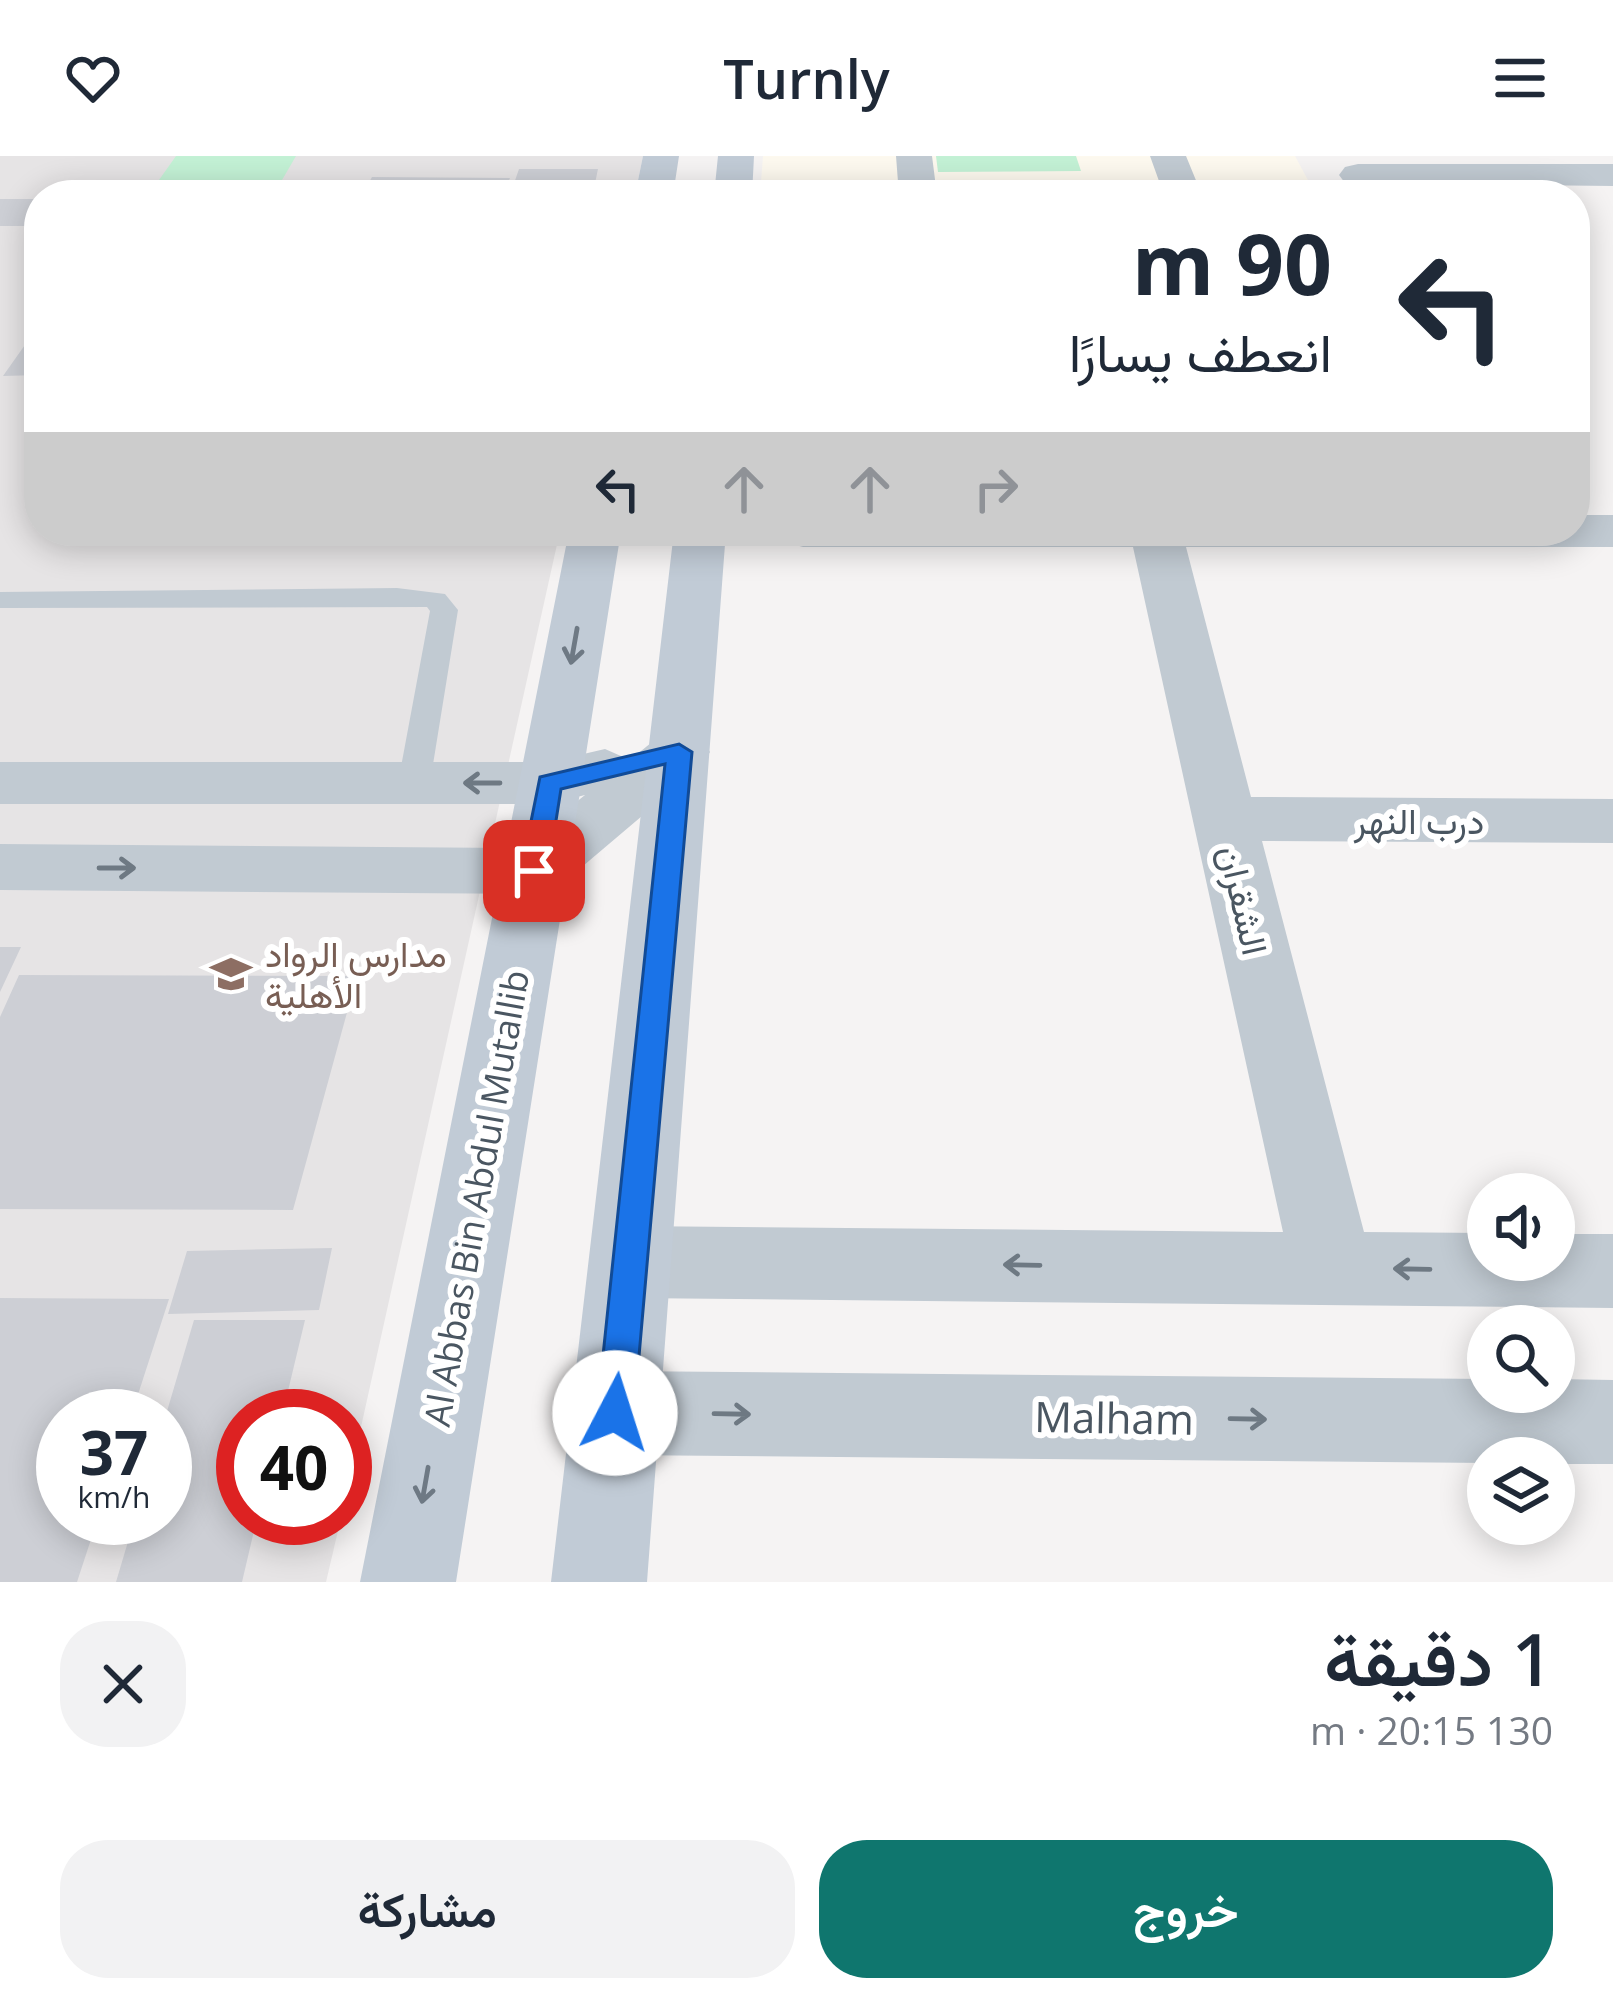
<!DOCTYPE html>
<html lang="ar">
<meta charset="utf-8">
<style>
body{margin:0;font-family:"Open Sans",Vazirmatn,sans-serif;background:#f2f2f3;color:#1f2937;direction:rtl;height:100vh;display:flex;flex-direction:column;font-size:45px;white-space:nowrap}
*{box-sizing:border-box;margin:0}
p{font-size:39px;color:#747a83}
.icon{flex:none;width:66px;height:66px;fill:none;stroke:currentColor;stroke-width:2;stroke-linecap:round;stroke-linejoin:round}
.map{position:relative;height:1426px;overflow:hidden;direction:ltr}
.side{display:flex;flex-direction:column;background:#fff;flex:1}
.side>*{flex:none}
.hud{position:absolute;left:24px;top:24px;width:1566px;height:366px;border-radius:48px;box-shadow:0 6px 30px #0003;direction:rtl;background:#fff;color:#1f2937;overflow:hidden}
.tools{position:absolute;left:1467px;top:1017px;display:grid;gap:24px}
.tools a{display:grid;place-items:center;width:108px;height:108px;border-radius:50%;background:#fff;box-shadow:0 6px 30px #0003;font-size:60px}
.speed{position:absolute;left:36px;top:1233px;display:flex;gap:24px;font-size:60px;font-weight:700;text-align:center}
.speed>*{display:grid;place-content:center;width:156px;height:156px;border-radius:50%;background:#fff;box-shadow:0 6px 30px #0003;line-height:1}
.speed small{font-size:30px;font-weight:400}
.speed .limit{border:18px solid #d22;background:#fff;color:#111}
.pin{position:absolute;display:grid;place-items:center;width:102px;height:102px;color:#fff;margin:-51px;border-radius:24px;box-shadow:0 6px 18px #0006}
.me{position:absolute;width:132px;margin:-66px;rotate:5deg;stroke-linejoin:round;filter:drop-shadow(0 0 9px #0008)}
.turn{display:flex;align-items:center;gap:42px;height:252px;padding:0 60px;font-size:54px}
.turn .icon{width:156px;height:156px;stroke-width:2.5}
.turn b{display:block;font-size:84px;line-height:102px}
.lanes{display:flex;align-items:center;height:114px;padding:0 60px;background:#0003;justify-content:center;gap:60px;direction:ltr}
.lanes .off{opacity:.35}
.round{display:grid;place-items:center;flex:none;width:126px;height:126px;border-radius:48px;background:#f2f2f3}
.overview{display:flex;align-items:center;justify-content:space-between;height:204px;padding:0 60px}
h1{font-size:72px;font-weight:600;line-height:90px}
.cta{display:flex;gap:24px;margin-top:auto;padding:24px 60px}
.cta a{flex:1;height:138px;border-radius:48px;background:#0f766e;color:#fff;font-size:48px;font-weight:600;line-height:138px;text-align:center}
.cta a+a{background:#f2f2f3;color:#1f2937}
header{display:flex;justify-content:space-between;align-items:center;height:156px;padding:0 60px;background:#fff;font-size:54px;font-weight:600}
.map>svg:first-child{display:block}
.commercial{fill:#fdf9ef}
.education{fill:#e6e4e5;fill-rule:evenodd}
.green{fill:#c3f1d5}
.building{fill:#cdcfd5}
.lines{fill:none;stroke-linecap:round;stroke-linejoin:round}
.lane{fill:#c1cad2;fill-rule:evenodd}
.street{fill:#c1cad2;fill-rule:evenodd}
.secondary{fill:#c1cbd6;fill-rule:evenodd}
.oneway{stroke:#6e7984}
.oneway2{stroke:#6e7983}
.route{fill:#1a73e8;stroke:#114b97;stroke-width:3}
.labels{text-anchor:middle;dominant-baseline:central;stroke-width:12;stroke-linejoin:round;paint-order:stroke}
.street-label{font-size:36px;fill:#4a5661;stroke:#fff}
.education-label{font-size:36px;fill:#785e54;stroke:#fff;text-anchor:start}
.near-street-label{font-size:42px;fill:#4a5661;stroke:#fff}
</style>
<header><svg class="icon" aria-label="menu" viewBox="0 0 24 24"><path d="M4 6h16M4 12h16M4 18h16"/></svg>Turnly<svg class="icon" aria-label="heart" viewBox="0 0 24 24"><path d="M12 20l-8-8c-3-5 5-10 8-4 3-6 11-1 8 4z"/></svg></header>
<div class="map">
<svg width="1613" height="1426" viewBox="0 0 1613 1426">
<rect width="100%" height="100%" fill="#f5f3f3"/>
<path class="commercial" d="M 763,0 L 1295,0 L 1316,39 L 760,39 Z"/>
<path class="education" d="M 0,0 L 643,0 L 635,39 L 39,39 L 39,375 L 560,375 L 345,1343 L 345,1260 L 243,1260 L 243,1362 L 341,1362 L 326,1426 L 0,1426 ZM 63,1260 L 165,1260 L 165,1362 L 63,1362 Z"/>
<path class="green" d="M 176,0 L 296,0 L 278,31 L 154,31 Z
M 936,0 L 1076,0 L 1081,15 L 938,16 Z"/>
<path class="building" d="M 519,13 L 598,13 L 593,37 L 587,39 L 510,39 Z
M 372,21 L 510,22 L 503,39 L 362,39 Z
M 0,43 L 39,43 L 39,70 L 0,70 Z
M 39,169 L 39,219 L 3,220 Z
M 0,791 L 21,791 L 0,836 Z
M 19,819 L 357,820 L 293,1054 L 0,1053 L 0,861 Z
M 332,1092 L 319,1154 L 168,1158 L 187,1095 Z
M 0,1142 L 169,1143 L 131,1260 L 63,1260 L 63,1362 L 98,1362 L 77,1426 L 0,1426 Z
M 194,1164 L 305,1164 L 282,1260 L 243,1260 L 243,1362 L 257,1362 L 242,1426 L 116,1426 L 135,1362 L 165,1362 L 165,1262 Z"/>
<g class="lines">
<path class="lane" d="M 397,432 L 445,438 L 458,454 L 430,627 L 414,637 L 398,627 L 430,455 L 427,451 L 0,452 L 0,436 Z"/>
<path class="street" d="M 896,0 L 932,0 L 937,39 L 899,39 Z
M 1150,0 L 1186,0 L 1202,39 L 1164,39 Z
M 1358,8 L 1613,8 L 1613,30 L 1345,27 L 1339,19 L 1345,11 Z
M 1575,359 L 1613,359 L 1613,391 L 1186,391 L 1251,641 L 1613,643 L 1613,687 L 1262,685 L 1364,1076 L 1488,1077 L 1488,1104 L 1554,1104 L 1554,1078 L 1613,1078 L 1613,1152 L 630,1142 L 601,1132 L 589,1106 L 601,1080 L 630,1070 L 1283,1076 L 1133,391 L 803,391 L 785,386 L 777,375 L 1575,375 Z
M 679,576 L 701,582 L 710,596 L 701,610 L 557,732 L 534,738 L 0,734 L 0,688 L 519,692 L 585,639 L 549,648 L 0,648 L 0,606 L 549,606 L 605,593 L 630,604 L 657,582 Z
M 615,1215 L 1488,1223 L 1488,1236 L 1554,1236 L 1554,1223 L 1613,1224 L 1613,1308 L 1554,1308 L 1554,1302 L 1488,1302 L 1488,1307 L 615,1299 L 584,1287 L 571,1257 L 584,1227 Z"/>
<path class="secondary" d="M 643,0 L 679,0 L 673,39 L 635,39 Z
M 718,0 L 754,0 L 752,39 L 714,39 Z
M 569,375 L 621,375 L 456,1426 L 360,1426 Z
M 674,375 L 726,375 L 647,1426 L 551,1426 Z"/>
</g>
<defs><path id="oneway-shaft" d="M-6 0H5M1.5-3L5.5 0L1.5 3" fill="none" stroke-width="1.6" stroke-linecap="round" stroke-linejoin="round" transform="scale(3)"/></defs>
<g class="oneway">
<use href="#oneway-shaft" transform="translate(574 490) rotate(100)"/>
<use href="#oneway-shaft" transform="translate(425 1329) rotate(100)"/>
</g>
<g class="oneway2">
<use href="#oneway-shaft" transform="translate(482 627) rotate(-180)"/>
<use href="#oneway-shaft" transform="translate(117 712)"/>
<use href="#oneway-shaft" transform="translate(1022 1109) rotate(-179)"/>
<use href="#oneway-shaft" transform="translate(1412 1113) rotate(-179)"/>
<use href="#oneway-shaft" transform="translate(732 1258) rotate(1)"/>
<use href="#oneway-shaft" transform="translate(1248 1263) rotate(1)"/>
</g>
<path class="route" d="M 679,588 L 692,596 L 634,1257 L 628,1269 L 615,1274 L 602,1269 L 597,1257 L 665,608 L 561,633 L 548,715 L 534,725 L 521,715 L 540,621 Z"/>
<defs>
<g id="school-bare" transform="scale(3.24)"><path d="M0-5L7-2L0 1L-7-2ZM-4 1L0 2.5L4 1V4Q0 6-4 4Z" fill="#8d6e63" stroke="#fff" stroke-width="2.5" paint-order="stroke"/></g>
</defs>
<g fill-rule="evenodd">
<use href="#school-bare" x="231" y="818"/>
</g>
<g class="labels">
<g class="street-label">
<text x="1419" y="664">درب النهر</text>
<text transform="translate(1244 744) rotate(77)">الشقران</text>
<text transform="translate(476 1042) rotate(-80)">Al Abbas Bin Abdul Mutallib</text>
</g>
<g class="education-label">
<text x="265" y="797">مدارس الرواد<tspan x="265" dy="41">الأهلية</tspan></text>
</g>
<g class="near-street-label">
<text transform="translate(1114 1261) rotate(1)">Malham</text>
</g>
</g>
</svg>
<div class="tools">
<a><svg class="icon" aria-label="sound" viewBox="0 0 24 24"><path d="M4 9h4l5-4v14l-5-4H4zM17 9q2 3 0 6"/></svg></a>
<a><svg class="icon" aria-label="search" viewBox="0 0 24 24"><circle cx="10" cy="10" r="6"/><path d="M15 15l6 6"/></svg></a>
<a><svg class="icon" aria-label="layers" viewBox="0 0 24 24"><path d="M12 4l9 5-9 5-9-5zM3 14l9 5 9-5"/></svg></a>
</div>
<div class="speed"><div>37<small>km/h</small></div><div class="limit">40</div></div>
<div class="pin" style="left:534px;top:715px;background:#d93025"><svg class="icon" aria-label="arrive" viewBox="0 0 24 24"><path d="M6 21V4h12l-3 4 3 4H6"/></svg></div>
<svg class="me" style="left:615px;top:1257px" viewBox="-20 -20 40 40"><circle r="19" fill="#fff"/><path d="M0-13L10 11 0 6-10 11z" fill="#1a73e8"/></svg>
<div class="hud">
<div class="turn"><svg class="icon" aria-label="left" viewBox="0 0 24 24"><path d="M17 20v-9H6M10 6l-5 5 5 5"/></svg><div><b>90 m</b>انعطف يسارًا</div></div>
<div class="lanes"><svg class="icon" aria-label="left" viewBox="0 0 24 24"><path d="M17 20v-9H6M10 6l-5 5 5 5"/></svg><svg class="icon off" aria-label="ahead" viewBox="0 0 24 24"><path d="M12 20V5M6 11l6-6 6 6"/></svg><svg class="icon off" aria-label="ahead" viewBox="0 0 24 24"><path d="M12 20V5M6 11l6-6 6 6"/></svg><svg class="icon off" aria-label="right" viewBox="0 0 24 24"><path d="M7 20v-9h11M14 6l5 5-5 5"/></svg></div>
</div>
</div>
<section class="side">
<div class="overview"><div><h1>1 دقيقة</h1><p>130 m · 20:15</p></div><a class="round"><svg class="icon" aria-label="close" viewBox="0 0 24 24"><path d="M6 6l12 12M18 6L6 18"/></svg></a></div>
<div class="cta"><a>خروج</a><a>مشاركة</a></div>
</section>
